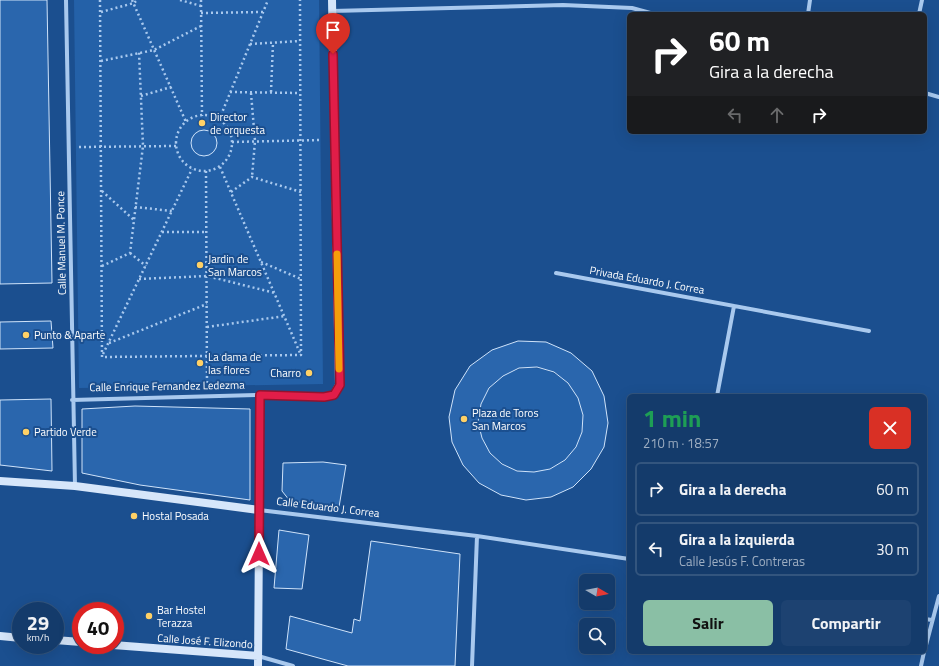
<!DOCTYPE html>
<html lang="es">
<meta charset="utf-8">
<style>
body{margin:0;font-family:"Titillium Web",sans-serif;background:#1d4271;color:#f1f3f6;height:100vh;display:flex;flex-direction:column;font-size:15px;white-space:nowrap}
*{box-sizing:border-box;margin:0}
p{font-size:13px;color:#9dadc1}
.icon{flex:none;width:22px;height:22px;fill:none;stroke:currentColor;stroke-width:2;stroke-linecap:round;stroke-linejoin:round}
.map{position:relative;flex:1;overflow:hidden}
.drawer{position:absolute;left:627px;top:394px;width:300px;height:260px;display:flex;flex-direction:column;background:#143b6b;border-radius:6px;box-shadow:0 4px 16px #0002,0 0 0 1px #33557e}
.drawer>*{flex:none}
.guide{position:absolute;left:627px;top:12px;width:300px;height:122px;border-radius:6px;box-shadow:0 4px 16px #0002,0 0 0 1px #33557e;background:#202124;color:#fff;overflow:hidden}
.needle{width:26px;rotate:99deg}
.controls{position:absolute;left:579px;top:574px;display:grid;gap:8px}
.controls a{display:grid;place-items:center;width:36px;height:36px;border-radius:6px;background:#143b6b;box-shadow:0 4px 16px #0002,0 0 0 1px #33557e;font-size:20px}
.speed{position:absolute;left:12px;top:602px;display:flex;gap:8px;font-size:20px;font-weight:700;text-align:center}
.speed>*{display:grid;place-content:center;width:52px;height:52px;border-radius:50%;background:#143b6b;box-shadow:0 4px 16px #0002,0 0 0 1px #33557e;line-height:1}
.speed small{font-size:10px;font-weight:400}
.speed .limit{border:6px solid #d22;background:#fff;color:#111}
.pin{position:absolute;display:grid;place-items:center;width:34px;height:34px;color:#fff;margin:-41px -17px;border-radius:50% 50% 50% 0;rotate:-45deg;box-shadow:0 0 4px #0007}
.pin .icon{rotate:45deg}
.me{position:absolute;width:44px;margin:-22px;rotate:0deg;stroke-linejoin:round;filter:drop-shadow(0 0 3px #0008)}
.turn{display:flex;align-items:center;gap:14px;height:84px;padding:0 16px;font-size:18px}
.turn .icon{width:52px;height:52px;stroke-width:2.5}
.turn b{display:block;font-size:28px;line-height:34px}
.lanes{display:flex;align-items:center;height:38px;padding:0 16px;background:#0003;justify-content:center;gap:20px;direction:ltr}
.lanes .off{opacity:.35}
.round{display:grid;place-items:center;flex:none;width:42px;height:42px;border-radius:6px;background:#1d4271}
.summary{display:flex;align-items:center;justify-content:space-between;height:68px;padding:0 16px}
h1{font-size:24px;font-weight:700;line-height:30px;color:#1e9e55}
.primary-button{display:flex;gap:8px;margin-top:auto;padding:8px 16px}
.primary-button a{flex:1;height:46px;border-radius:6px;background:#8abfa5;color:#111;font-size:16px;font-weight:700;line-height:46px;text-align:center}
.primary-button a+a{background:#1d4271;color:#f1f3f6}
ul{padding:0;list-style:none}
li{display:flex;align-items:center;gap:12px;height:54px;margin:0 8px 6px;padding:0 8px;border:2px solid #33557e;border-radius:6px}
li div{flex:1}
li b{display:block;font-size:15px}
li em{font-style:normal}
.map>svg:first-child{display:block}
.green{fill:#2461a8}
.building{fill:#2a66ad;stroke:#cfe3fa;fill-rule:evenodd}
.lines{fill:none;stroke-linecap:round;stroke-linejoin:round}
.path{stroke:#a9c9ee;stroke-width:2.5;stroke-dasharray:2 3;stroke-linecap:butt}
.street{stroke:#a9c9ee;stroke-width:4}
.secondary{stroke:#d6e6fa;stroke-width:8}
.route-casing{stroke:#92132f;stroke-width:10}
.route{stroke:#e11d48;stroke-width:7}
.slow{stroke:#f59e0b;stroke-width:7}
.poi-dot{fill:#ffd166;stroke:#1b4f8f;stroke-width:1.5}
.labels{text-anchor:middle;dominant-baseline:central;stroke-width:4;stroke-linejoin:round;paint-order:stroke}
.poi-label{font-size:11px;fill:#fff;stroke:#1b4f8f;text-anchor:start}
.street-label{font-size:11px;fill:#fff;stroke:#1b4f8f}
</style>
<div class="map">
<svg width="939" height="666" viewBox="0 0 939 666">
<rect width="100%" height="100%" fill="#1b4f8f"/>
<path class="green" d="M 74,0 L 319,0 L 323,384 L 79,388 Z
M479 420a52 52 0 1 1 104 0a52 52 0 1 1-104 0Z"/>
<path class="building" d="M 0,0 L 47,0 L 52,283 L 0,284 Z
M191 143a13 13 0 1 1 26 0a13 13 0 1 1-26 0Z
M 51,321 L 53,348 L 0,349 L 0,322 Z
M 518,341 L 546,342 L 571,353 L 592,371 L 604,396 L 608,423 L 604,447 L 591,469 L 573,487 L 551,497 L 526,500 L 501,495 L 479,483 L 463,465 L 452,442 L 449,417 L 455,390 L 470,366 L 492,350 ZM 537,367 L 554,372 L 568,383 L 578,398 L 583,415 L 582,432 L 576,447 L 565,460 L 550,469 L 534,472 L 517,471 L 502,464 L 490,453 L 482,438 L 478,422 L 481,404 L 489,388 L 503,376 L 519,368 Z
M 51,399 L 52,471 L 0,465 L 0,400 Z
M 135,406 L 250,409 L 250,500 L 140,485 L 82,473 L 82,409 Z
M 323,462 L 346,465 L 339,507 L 290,501 L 282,491 L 283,463 Z
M 279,530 L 309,535 L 302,589 L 274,588 Z
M 371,541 L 460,554 L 455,666 L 348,666 L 286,649 L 290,616 L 352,633 L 354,619 L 360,621 Z"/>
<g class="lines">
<path class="path" d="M 100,0 L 102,357 L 301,355 L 300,0
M 132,0 L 186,122
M 180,0 L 201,6
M 201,0 L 202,116
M 101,12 L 134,3 L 137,0
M 201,13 L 263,12
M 250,44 L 300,41
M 101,61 L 154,50 L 201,26
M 230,92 L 300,93
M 271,92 L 273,43
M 251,93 L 255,141 L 252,177
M 141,96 L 171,87
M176 143a28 28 0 1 1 56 0a28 28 0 1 1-56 0Z
M 219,120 L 268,0
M 232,142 L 321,140
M 79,147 L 176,146
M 220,167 L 300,353
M 206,171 L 207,386
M 102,191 L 134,220
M 231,192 L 252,177 L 301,192
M 135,207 L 172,211
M 162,232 L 206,232
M 130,253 L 146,266
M 261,262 L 301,279
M 102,266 L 130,253 L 143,146 L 139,52
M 139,279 L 207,276 L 275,293
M 207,327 L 285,316
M 109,343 L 207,304
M 103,354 L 192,169"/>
<path class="street" d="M 66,0 L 75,486
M 332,11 L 563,5 L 632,8 L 654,14
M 808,14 L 810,0
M 919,14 L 922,0
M 925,93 L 939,97
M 556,273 L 869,331
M 717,396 L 734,306
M 72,400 L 260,395
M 259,510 L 477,536 L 629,559
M 925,619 L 932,620
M 925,649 L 939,596
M 258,656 L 293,666
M 472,666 L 477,536
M 921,666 L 924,652"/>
<path class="secondary" d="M 0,481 L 75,486 L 259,510
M 0,636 L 21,638
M 55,640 L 81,642
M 113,645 L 258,656
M 258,666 L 260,395 L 324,397 L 334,395 L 339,385 L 332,0"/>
</g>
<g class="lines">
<g class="route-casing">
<path id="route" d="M 259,554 L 260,395 L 324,397 L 334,395 L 340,385 L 333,54"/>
</g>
<use href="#route" class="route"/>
<path class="slow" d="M 337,254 L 339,369"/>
</g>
<g class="poi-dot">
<circle cx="202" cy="123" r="4"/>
<circle cx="200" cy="265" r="4"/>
<circle cx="26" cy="335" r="4"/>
<circle cx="200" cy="363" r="4"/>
<circle cx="309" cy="373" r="4"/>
<circle cx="464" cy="419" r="4"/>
<circle cx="26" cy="432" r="4"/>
<circle cx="134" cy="516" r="4"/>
<circle cx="149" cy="616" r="4"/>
</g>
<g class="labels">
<g class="poi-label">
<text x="210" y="117">Director<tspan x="210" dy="13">de orquesta</tspan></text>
<text x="208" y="259">Jardin de<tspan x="208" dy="13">San Marcos</tspan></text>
<text x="34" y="335">Punto &amp; Aparte</text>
<text x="208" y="357">La dama de<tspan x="208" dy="13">las flores</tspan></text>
<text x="301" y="373" text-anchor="end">Charro</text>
<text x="472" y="413">Plaza de Toros<tspan x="472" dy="13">San Marcos</tspan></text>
<text x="34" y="432">Partido Verde</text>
<text x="142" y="516">Hostal Posada</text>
<text x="157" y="610">Bar Hostel<tspan x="157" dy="13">Terazza</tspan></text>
</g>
<g class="street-label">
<text transform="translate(61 243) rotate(-91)">Calle Manuel M. Ponce</text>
<text transform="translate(647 280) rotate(10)">Privada Eduardo J. Correa</text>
<text transform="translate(167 386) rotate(-1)">Calle Enrique Fernandez Ledezma</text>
<text transform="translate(328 507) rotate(7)">Calle Eduardo J. Correa</text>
<text transform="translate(205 641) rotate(4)">Calle José F. Elizondo</text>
</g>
</g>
</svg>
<div class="controls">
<a><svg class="needle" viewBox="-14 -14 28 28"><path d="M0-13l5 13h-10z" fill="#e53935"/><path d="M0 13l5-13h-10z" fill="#9dadc1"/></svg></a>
<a><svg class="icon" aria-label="search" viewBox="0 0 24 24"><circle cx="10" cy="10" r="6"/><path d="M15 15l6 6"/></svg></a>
</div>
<div class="speed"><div>29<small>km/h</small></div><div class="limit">40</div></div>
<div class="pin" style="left:333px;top:54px;background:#d93025"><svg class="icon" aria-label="arrive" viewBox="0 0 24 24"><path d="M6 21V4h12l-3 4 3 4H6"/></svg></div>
<svg class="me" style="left:259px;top:554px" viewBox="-20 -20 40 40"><path d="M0-17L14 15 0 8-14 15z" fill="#e11d48" stroke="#fff" stroke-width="4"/></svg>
<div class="guide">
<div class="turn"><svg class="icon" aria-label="right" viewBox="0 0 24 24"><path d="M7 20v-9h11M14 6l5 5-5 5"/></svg><div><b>60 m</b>Gira a la derecha</div></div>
<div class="lanes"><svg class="icon off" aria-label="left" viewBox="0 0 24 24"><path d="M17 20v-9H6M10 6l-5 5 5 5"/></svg><svg class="icon off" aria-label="ahead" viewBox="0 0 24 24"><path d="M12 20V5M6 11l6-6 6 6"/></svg><svg class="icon" aria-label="right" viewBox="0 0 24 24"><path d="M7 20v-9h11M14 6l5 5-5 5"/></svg></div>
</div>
<section class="drawer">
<div class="summary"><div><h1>1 min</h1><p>210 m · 18:57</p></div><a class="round" style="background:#d93025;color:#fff"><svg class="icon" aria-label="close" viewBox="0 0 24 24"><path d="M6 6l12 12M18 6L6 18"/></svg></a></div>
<ul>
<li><svg class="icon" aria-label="right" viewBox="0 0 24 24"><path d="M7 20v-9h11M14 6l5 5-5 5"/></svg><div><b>Gira a la derecha</b></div><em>60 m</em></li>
<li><svg class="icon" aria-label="left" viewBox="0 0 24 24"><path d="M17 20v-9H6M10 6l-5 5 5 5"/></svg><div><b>Gira a la izquierda</b><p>Calle Jesús F. Contreras</p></div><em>30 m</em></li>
</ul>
<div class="primary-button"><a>Salir</a><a>Compartir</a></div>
</section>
</div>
